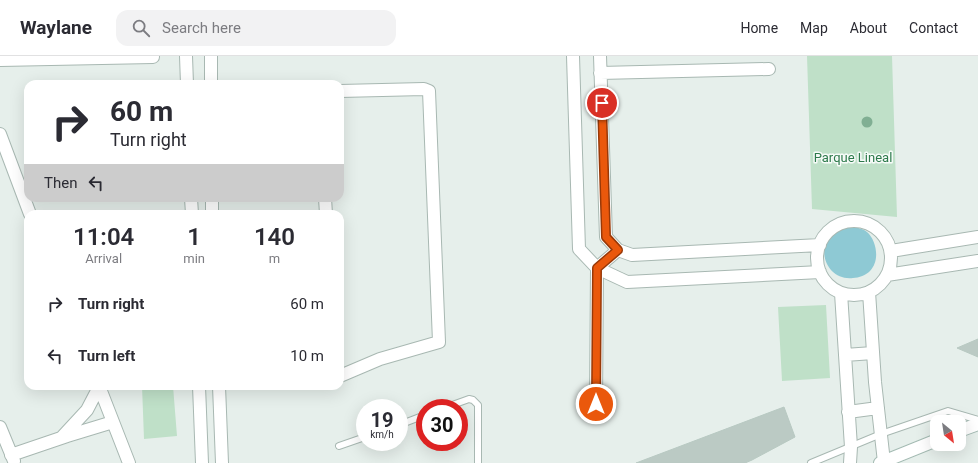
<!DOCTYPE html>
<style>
body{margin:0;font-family:Roboto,sans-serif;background:#f2f2f3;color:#2b2b33;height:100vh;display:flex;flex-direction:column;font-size:15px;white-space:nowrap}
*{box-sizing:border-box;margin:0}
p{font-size:13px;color:#7c7c81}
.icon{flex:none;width:22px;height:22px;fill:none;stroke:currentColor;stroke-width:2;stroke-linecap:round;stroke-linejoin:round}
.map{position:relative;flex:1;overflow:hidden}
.sheet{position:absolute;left:24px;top:154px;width:320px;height:180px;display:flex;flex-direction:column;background:#fff;border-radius:12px;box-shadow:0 4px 16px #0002}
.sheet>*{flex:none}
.hud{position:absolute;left:24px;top:24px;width:320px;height:122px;border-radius:12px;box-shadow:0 4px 16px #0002;background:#fff;color:#2b2b33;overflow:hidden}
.needle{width:26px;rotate:150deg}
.tools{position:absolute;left:930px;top:359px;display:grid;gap:8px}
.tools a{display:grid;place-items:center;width:36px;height:36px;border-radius:8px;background:#fff;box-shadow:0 4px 16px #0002;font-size:20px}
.speed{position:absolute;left:356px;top:343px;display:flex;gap:8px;font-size:20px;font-weight:700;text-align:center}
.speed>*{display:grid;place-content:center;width:52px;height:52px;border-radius:50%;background:#fff;box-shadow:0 4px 16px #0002;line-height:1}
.speed small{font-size:10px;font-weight:400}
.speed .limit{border:6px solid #d22;background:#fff;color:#111}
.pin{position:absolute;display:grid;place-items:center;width:34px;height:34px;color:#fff;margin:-17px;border:2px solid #fff;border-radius:50%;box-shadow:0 1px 4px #0007}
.me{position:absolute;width:44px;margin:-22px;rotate:0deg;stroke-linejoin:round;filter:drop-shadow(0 0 3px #0008)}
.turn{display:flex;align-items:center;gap:14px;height:84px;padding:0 20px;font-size:18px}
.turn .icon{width:52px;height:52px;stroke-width:2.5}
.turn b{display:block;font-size:28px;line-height:34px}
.then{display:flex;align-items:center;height:38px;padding:0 20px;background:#0003;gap:8px;font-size:15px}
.eta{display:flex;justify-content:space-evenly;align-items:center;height:68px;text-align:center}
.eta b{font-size:24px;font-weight:600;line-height:28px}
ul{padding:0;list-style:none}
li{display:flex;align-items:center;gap:12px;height:52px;padding:0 20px}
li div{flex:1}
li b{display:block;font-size:15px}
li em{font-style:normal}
header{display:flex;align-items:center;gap:24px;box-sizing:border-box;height:56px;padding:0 20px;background:#fff;border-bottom:1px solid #e1e1e2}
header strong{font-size:19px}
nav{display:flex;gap:22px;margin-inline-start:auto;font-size:14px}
.search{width:280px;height:36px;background:#f2f2f3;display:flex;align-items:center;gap:10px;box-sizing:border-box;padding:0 14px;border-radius:12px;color:#7c7c81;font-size:15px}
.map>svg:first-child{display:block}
.green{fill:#bfe0c8}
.water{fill:#8ec9d4}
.building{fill:#bbcac4;stroke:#b8c9c2}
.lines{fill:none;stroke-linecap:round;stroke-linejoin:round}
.lane-casing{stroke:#a8b8b2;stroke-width:8}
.street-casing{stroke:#a8b8b2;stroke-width:14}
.secondary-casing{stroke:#a4bbb3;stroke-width:14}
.lane{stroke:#fff;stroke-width:6}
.street{stroke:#fff;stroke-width:12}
.secondary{stroke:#fff;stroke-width:12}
.tree{fill:#80af93}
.route-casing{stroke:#983908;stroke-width:10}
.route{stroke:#ea580c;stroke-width:7}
.labels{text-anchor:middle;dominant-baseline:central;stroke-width:3;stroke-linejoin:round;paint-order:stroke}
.park-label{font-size:13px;fill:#2d7a4b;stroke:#f7fbf9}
</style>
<header>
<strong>Waylane</strong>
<div class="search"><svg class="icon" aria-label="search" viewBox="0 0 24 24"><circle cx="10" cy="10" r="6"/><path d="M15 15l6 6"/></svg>Search here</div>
<nav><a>Home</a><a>Map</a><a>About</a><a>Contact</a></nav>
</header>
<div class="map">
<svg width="978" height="407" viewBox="0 0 978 407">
<rect width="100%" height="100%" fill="#e6efeb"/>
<path class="green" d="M 807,0 L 892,0 L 897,161 L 812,153 Z
M 826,249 L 830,322 L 782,325 L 778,251 Z
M 142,330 L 173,330 L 177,380 L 144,383 Z"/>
<path class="water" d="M 853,170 C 857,172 864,173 867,176 C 877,185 880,205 870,215 C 866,219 859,222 853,222 C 829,225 815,196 831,178 C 836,172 845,171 853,170 Z"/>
<path class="building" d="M 978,283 L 978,301 L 957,292 Z
M 784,351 L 795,381 L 752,404 L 745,407 L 636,407 Z"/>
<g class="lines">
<g class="lane-casing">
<path id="lane" d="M 444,352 L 469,343 L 473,344 L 478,349 L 478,407
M 399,369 L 425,359
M 339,390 L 365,381
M 811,407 L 881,378 L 948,355 L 978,364"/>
</g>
<g class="street-casing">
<path id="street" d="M 186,0 L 187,28
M 211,0 L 211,28
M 573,0 L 579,193 L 597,212 L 627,226 L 820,216
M 600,0 L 606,181 L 618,194 L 632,199 L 820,189
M 0,4 L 153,1
M 600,17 L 769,13
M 340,35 L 424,33 L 429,35 L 439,286 L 380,303 L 340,320
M 0,78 L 30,158
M 191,142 L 192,158
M 212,142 L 212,158
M 325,142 L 326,158
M817 202a37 37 0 1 1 74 0a37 37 0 1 1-74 0Z
M 891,195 L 978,181
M 887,219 L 978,205
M 869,236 L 875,326 L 884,406
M 841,237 L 851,391 L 850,407
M 845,299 L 873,297
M 99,330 L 129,407
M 199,330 L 202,407
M 219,330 L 222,407
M 596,348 L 597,212 L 618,194
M 848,356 L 878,352
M 0,371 L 14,405
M 62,381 L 87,354 L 99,331
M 11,399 L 67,380 L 113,366"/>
</g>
<g class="secondary-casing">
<path id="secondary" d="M 959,375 L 978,368
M 880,407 L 937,384"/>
</g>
<use href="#lane" class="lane"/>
<use href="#street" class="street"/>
<use href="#secondary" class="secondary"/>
</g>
<circle class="tree" cx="867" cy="66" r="5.5"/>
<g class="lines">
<g class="route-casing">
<path id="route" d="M 596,348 L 597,212 L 618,194 L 606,181 L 602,47"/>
</g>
<use href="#route" class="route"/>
</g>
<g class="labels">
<g class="park-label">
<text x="853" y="101">Parque Lineal</text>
</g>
</g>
</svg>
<div class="tools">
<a><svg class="needle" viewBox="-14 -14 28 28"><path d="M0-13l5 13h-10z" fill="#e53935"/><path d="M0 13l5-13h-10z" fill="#7c7c81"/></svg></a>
</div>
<div class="speed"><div>19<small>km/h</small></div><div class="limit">30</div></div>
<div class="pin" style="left:602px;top:47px;background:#d93025"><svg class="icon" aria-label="arrive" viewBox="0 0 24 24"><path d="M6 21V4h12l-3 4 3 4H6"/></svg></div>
<svg class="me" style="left:596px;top:348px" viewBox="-20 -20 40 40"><circle r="17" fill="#ea580c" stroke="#fff" stroke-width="3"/><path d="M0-11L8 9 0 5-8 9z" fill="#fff"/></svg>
<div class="hud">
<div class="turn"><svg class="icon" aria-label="right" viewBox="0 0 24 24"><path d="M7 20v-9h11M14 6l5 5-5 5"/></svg><div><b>60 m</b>Turn right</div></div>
<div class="then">Then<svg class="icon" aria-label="left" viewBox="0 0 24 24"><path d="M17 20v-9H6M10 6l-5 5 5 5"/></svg></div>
</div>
<section class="sheet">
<div class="eta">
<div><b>11:04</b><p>Arrival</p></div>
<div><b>1</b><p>min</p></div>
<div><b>140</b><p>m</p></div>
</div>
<ul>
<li><svg class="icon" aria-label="right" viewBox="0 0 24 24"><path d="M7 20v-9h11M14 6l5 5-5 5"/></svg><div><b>Turn right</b></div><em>60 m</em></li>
<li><svg class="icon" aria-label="left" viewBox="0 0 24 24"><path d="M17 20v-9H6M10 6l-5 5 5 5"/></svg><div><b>Turn left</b></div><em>10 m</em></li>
</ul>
</section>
</div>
